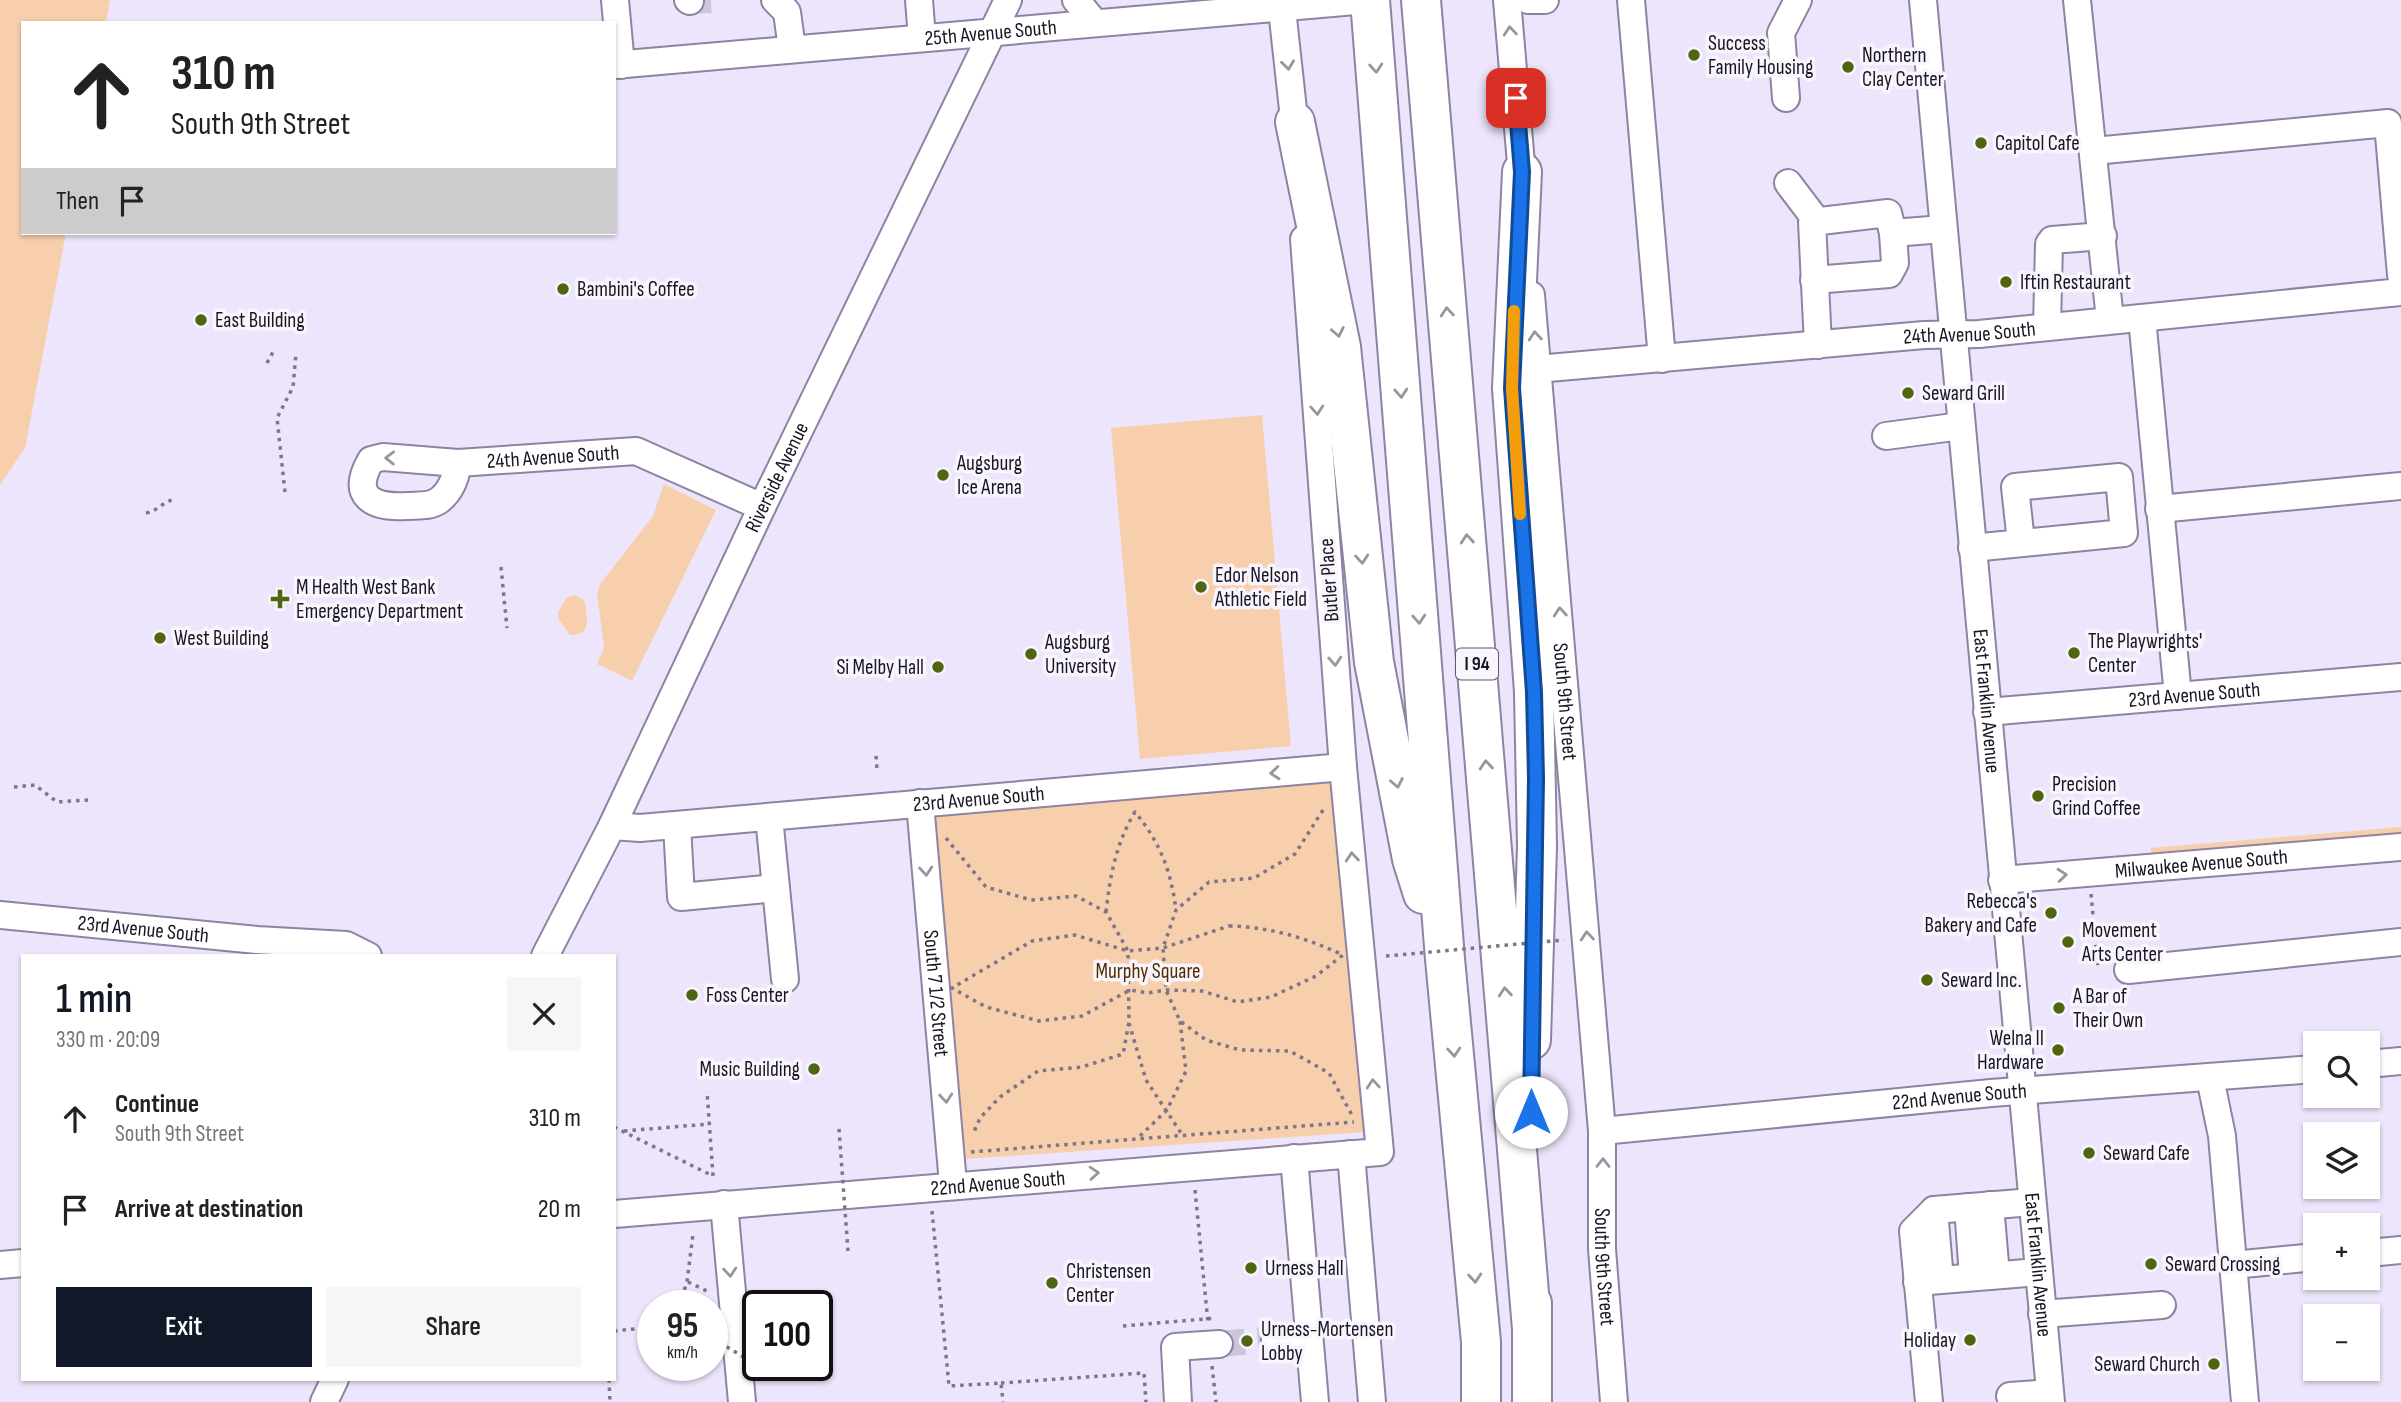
<!DOCTYPE html>
<meta charset="utf-8">
<style>
body{margin:0;font-family:"Sofia Sans Condensed",sans-serif;background:#f6f6f6;color:#222;height:100vh;display:flex;flex-direction:column;font-size:26px;white-space:nowrap}
*{box-sizing:border-box;margin:0}
p{font-size:23px;color:#767676}
.icon{flex:none;width:38px;height:38px;fill:none;stroke:currentColor;stroke-width:2;stroke-linecap:round;stroke-linejoin:round}
.map{position:relative;flex:1;overflow:hidden}
.panel{position:absolute;left:21px;top:954px;width:595px;height:427px;display:flex;flex-direction:column;background:#fff;border-radius:0px;box-shadow:0 2px 5px #0004}
.panel>*{flex:none}
.guide{position:absolute;left:21px;top:21px;width:595px;height:214px;border-radius:0px;box-shadow:0 2px 5px #0004;background:#fff;color:#222;overflow:hidden}
.controls{position:absolute;left:2303px;top:1031px;display:grid;gap:14px}
.controls a{display:grid;place-items:center;width:77px;height:77px;border-radius:0px;background:#fff;box-shadow:0 2px 5px #0004;font-size:35px}
.speed{position:absolute;left:637px;top:1290px;display:flex;gap:14px;font-size:35px;font-weight:700;text-align:center}
.speed>*{display:grid;place-content:center;width:91px;height:91px;border-radius:50%;background:#fff;box-shadow:0 2px 5px #0004;line-height:1}
.speed small{font-size:18px;font-weight:400}
.speed .limit{border:4px solid #111;border-radius:10px;background:#fff;color:#111}
.pin{position:absolute;display:grid;place-items:center;width:60px;height:60px;color:#fff;margin:-30px;border-radius:14px;box-shadow:0 4px 10px #0006}
.me{position:absolute;width:77px;margin:-38px;rotate:0deg;stroke-linejoin:round;filter:drop-shadow(0 0 5px #0008)}
.turn{display:flex;align-items:center;gap:24px;height:147px;padding:0 35px;font-size:32px}
.turn .icon{width:91px;height:91px;stroke-width:2.5}
.turn b{display:block;font-size:49px;line-height:60px}
.then{display:flex;align-items:center;height:66px;padding:0 35px;background:#0003;gap:14px;font-size:26px}
.round{display:grid;place-items:center;flex:none;width:74px;height:74px;border-radius:0px;background:#f6f6f6}
.summary{display:flex;align-items:center;justify-content:space-between;height:119px;padding:0 35px}
h1{font-size:42px;font-weight:600;line-height:52px;color:#111827}
.action{display:flex;gap:14px;margin-top:auto;padding:14px 35px}
.action a{flex:1;height:80px;border-radius:0px;background:#111827;color:#fff;font-size:28px;font-weight:600;line-height:80px;text-align:center}
.action a+a{background:#f6f6f6;color:#222}
ul{padding:0;list-style:none}
li{display:flex;align-items:center;gap:21px;height:91px;padding:0 35px}
li div{flex:1}
li b{display:block;font-size:26px}
li em{font-style:normal}
.map>svg:first-child{display:block}
.green{fill:#f7cfac}
.lines{fill:none;stroke-linecap:round;stroke-linejoin:round}
.minor-tunnel{stroke:#cdc6da;stroke-width:26;stroke-dasharray:26 13;stroke-linecap:butt}
.minor-casing{stroke:#8f82a2;stroke-width:30}
.highway-casing{stroke:#8f82a2;stroke-width:42}
.path{stroke:#7d7687;stroke-width:3.5;stroke-dasharray:3.5 5;stroke-linecap:butt}
.minor{stroke:#fff;stroke-width:26}
.highway{stroke:#fff;stroke-width:38}
.path-bridge{stroke:#7d7687;stroke-width:3.5;stroke-dasharray:3.5 5;stroke-linecap:butt}
.oneway{stroke:#98969c}
.route-casing{stroke:#114b97;stroke-width:18}
.route{stroke:#1a73e8;stroke-width:12}
.slow{stroke:#f59e0b;stroke-width:12}
.poi-dot{fill:#506510;stroke:#f8f5fc;stroke-width:2.5}
.labels{text-anchor:middle;dominant-baseline:central;stroke-width:7;stroke-linejoin:round;paint-order:stroke}
.shield{fill:#f8f5fc;stroke:#5d5863;stroke-width:2}
.shield-label{font-size:19px;font-weight:bold;fill:#1a1522}
.street-label{font-size:21px;fill:#1a1522;stroke:#f8f5fc}
.poi-label{font-size:21px;fill:#1a1522;stroke:#f8f5fc;text-anchor:start}
.park-label{font-size:21px;fill:#522d01;stroke:#f8f5fc}
</style>
<div class="map">
<svg width="2401" height="1402" viewBox="0 0 2401 1402">
<rect width="100%" height="100%" fill="#ede5fb"/>
<path class="green" d="M 0,0 L 110,0 L 106,23 L 23,23 L 23,233 L 66,233 L 25,448 L 0,485 Z
M 1262,415 L 1291,746 L 1140,759 L 1111,428 Z
M 664,484 L 716,510 L 632,681 L 597,664 L 604,647 L 597,594 L 601,583 L 653,516 Z
M 574,595 L 584,600 C 587,616 593,636 570,635 L 559,620 L 558,612 L 567,597 Z
M 1334,780 L 1365,1132 L 965,1159 L 934,813 Z
M 2401,827 L 2401,846 L 2152,867 L 2151,848 Z"/>
<g class="lines">
<path class="minor-tunnel" d="M 690,1 L 711,0
M 1219,1344 L 1275,1339"/>
<g class="minor-casing">
<g id="minor">
<path d="M 615,0 L 621,65"/>
<path d="M 688,0 L 690,1"/>
<path d="M 775,0 L 787,12 L 792,49"/>
<path d="M 919,0 L 922,38"/>
<path d="M 1076,0 L 1095,23"/>
<path d="M 1281,0 L 1296,137"/>
<path d="M 1507,0 L 1523,187"/>
<path d="M 1528,0 L 1545,0"/>
<path d="M 1631,0 L 1662,359"/>
<path id="s1" d="M 1923,0 L 2051,1402"/>
<path d="M 2077,0 L 2110,320"/>
<path id="s2" d="M 614,65 L 1367,0"/>
<path d="M 1786,98 L 1781,33 L 1798,0"/>
<path d="M 2094,151 L 2388,123 L 2401,275"/>
<path d="M 1788,183 L 1816,220"/>
<path d="M 1814,280 L 1889,274 L 1895,263 L 1893,233"/>
<path id="s3" d="M 1531,295 L 1602,1131 L 1602,1249 L 1614,1402"/>
<path d="M 2142,318 L 2178,696"/>
<path d="M 2047,327 L 2049,244 L 2052,240 L 2103,236"/>
<path d="M 1818,345 L 1812,222 L 1888,213 L 1893,233 L 1943,229"/>
<path id="s4" d="M 1537,369 L 1924,335 L 1979,334 L 2401,292"/>
<path d="M 1886,436 L 1961,426"/>
<path id="s5" d="M 458,463 C 456,477 451,492 438,501 C 429,507 417,505 406,506 C 372,508 350,496 371,460 L 383,457 L 458,463 L 636,451 L 762,507"/>
<path d="M 2159,509 L 2401,486"/>
<path d="M 1972,548 L 2124,533 L 2119,477 L 2015,487 L 2021,542"/>
<path id="s6" d="M 1987,712 L 2401,677"/>
<path id="s7" d="M 920,803 L 953,1184"/>
<path d="M 769,817 L 785,979"/>
<path d="M 677,825 L 681,897 L 776,888"/>
<path id="s8" d="M 612,826 L 640,828 L 1343,767"/>
<path id="s9" d="M 2002,880 L 2401,847"/>
<path id="s10" d="M 0,915 L 257,940 L 346,945 L 368,956"/>
<path id="s11" d="M 545,956 L 612,826 L 762,507 L 1008,0"/>
<path d="M 2128,970 L 2401,942"/>
<path d="M 2368,1064 L 2401,1061"/>
<path d="M 2210,1078 L 2222,1136 L 2245,1402"/>
<path id="s12" d="M 1602,1131 L 1991,1093 L 2315,1069"/>
<path d="M 1351,1154 L 1372,1402"/>
<path d="M 1294,1158 L 1315,1402"/>
<path d="M 724,1204 L 742,1402"/>
<path d="M 1990,1205 L 1996,1275"/>
<path d="M 1968,1207 L 1973,1277"/>
<path d="M 1934,1210 L 1940,1280"/>
<path id="s13" d="M 614,1214 L 1380,1152 L 1343,767 L 1304,239"/>
<path d="M 2368,1253 L 2401,1250"/>
<path d="M 0,1265 L 23,1263"/>
<path d="M 2233,1265 L 2315,1257"/>
<path d="M 1917,1282 L 2039,1272"/>
<path d="M 2042,1314 L 2162,1305"/>
<path d="M 1275,1339 L 1309,1336"/>
<path d="M 2010,1396 L 2050,1393"/>
<path d="M 324,1402 L 335,1379"/>
<path d="M 1178,1402 L 1175,1347 L 1219,1344"/>
<path d="M 1929,1402 L 1913,1231 L 1934,1210 L 2032,1202"/>
</g>
</g>
<g class="highway-casing">
<path id="highway" d="M 1370,0 L 1445,959 L 1481,1342 L 1481,1402
M 1421,0 L 1532,1329
M 1295,122 L 1341,347 L 1374,662 L 1412,859 L 1423,894
M 1522,172 L 1512,388 L 1534,692 L 1537,846 L 1531,1040
M 1532,1303 L 1532,1402"/>
</g>
<path class="path" d="M 267,363 L 273,352
M 285,492 L 277,418 L 293,387 L 296,353
M 146,513 C 158,511 163,501 176,499
M 501,567 L 507,628
M 876,756 L 877,769
M 14,787 L 35,785 L 57,802 L 89,800
M 1323,810 L 1295,854 L 1254,878 L 1209,882 L 1176,910 L 1163,948 L 1166,990 L 1180,1021 L 1206,1040 L 1240,1050 L 1290,1051 L 1329,1073 L 1353,1117
M 946,838 L 986,887 L 1031,900 L 1076,896 L 1106,912 L 1128,951 L 1129,1022 L 1123,1054 L 1082,1067 L 1038,1071 L 1000,1097 L 980,1118 L 973,1134
M 2091,894 L 2098,968
M 1106,912 C 1110,876 1116,843 1135,812 C 1160,842 1171,871 1176,910
M 1229,926 C 1271,927 1306,938 1343,955 L 1316,976 L 1271,997 L 1238,1002 L 1202,991 L 1166,990 L 1148,993 L 1130,990 L 1082,1016 L 1039,1021 L 986,1007 L 952,988 L 1032,941 L 1075,935 L 1128,951 L 1163,948 Z
M 1129,1023 L 1146,1080 L 1181,1133
M 614,1127 L 713,1176 L 707,1091
M 624,1131 L 709,1124
M 1140,1136 L 1167,1110 L 1186,1071 L 1180,1021
M 971,1152 L 1354,1122
M 1195,1190 L 1208,1323
M 932,1211 L 949,1386 L 1001,1383 L 1003,1402
M 688,1282 L 709,1292
M 679,1306 L 687,1282 L 693,1234
M 614,1331 L 653,1327
M 802,1365 L 803,1378
M 1212,1366 L 1216,1402
M 609,1379 L 610,1402
M 1001,1383 L 1144,1373 L 1146,1402"/>
<use href="#minor" class="minor"/>
<use href="#highway" class="highway"/>
<path class="path-bridge" d="M 1386,956 L 1564,940
M 839,1129 L 848,1251
M 1123,1326 L 1216,1318
M 712,1338 L 767,1371 L 803,1368"/>
</g>
<defs><path id="oneway-chevron" d="M-2-3.5L2.5 0L-2 3.5" fill="none" stroke-width="1.6" stroke-linecap="round" stroke-linejoin="round" transform="scale(1.75)"/></defs>
<g class="oneway">
<use href="#oneway-chevron" transform="translate(1510 31) rotate(-95)"/>
<use href="#oneway-chevron" transform="translate(1288 65) rotate(83)"/>
<use href="#oneway-chevron" transform="translate(1376 68) rotate(85)"/>
<use href="#oneway-chevron" transform="translate(1447 312) rotate(-95)"/>
<use href="#oneway-chevron" transform="translate(1338 332) rotate(79)"/>
<use href="#oneway-chevron" transform="translate(1535 336) rotate(-95)"/>
<use href="#oneway-chevron" transform="translate(1401 393) rotate(86)"/>
<use href="#oneway-chevron" transform="translate(1317 410) rotate(86)"/>
<use href="#oneway-chevron" transform="translate(390 458) rotate(-179)"/>
<use href="#oneway-chevron" transform="translate(1467 539) rotate(-95)"/>
<use href="#oneway-chevron" transform="translate(1362 559) rotate(85)"/>
<use href="#oneway-chevron" transform="translate(1560 612) rotate(-95)"/>
<use href="#oneway-chevron" transform="translate(1419 619) rotate(86)"/>
<use href="#oneway-chevron" transform="translate(1335 661) rotate(86)"/>
<use href="#oneway-chevron" transform="translate(1486 765) rotate(-95)"/>
<use href="#oneway-chevron" transform="translate(1275 773) rotate(175)"/>
<use href="#oneway-chevron" transform="translate(1397 783) rotate(79)"/>
<use href="#oneway-chevron" transform="translate(1352 857) rotate(-95)"/>
<use href="#oneway-chevron" transform="translate(926 871) rotate(85)"/>
<use href="#oneway-chevron" transform="translate(2062 875) rotate(-5)"/>
<use href="#oneway-chevron" transform="translate(1587 936) rotate(-95)"/>
<use href="#oneway-chevron" transform="translate(1505 992) rotate(-95)"/>
<use href="#oneway-chevron" transform="translate(1454 1052) rotate(85)"/>
<use href="#oneway-chevron" transform="translate(1373 1084) rotate(-95)"/>
<use href="#oneway-chevron" transform="translate(946 1098) rotate(85)"/>
<use href="#oneway-chevron" transform="translate(1603 1163) rotate(-90)"/>
<use href="#oneway-chevron" transform="translate(1094 1173) rotate(-4)"/>
<use href="#oneway-chevron" transform="translate(730 1272) rotate(85)"/>
<use href="#oneway-chevron" transform="translate(1475 1278) rotate(85)"/>
</g>
<g class="lines">
<g class="route-casing">
<path id="route" d="M 1516,98 L 1522,172 L 1512,388 L 1534,692 L 1536,778 L 1531,1112"/>
</g>
<use href="#route" class="route"/>
<path class="slow" d="M 1514,311 L 1512,388 L 1520,514"/>
</g>
<g class="poi-dot">
<circle cx="1694" cy="55" r="7"/>
<circle cx="1848" cy="67" r="7"/>
<circle cx="1981" cy="143" r="7"/>
<circle cx="2006" cy="282" r="7"/>
<circle cx="563" cy="289" r="7"/>
<circle cx="201" cy="320" r="7"/>
<circle cx="1908" cy="393" r="7"/>
<circle cx="943" cy="475" r="7"/>
<circle cx="1201" cy="587" r="7"/>
<path d="M276.5 588.5h7v7h7v7h-7v7h-7v-7h-7v-7h7z"/>
<circle cx="160" cy="638" r="7"/>
<circle cx="2074" cy="653" r="7"/>
<circle cx="1031" cy="654" r="7"/>
<circle cx="938" cy="667" r="7"/>
<circle cx="2038" cy="796" r="7"/>
<circle cx="2051" cy="913" r="7"/>
<circle cx="2068" cy="942" r="7"/>
<circle cx="1927" cy="980" r="7"/>
<circle cx="692" cy="995" r="7"/>
<circle cx="2059" cy="1008" r="7"/>
<circle cx="2058" cy="1050" r="7"/>
<circle cx="814" cy="1069" r="7"/>
<circle cx="2089" cy="1153" r="7"/>
<circle cx="2151" cy="1264" r="7"/>
<circle cx="1251" cy="1268" r="7"/>
<circle cx="1052" cy="1283" r="7"/>
<circle cx="1970" cy="1340" r="7"/>
<circle cx="1247" cy="1341" r="7"/>
<circle cx="2214" cy="1364" r="7"/>
</g>
<g class="labels">
<rect class="shield" x="1456" y="648.5" width="42" height="31" rx="5"/>
<g class="shield-label">
<text x="1477" y="664">I 94</text>
</g>
<g class="street-label">
<text stroke="none"><textPath href="#s2" startOffset="378">25th Avenue South</textPath></text>
<text stroke="none"><textPath href="#s4" startOffset="434">24th Avenue South</textPath></text>
<text stroke="none"><textPath href="#s5" startOffset="340">24th Avenue South</textPath></text>
<text stroke="none"><textPath href="#s11" startOffset="532">Riverside Avenue</textPath></text>
<text transform="translate(1329 580) rotate(-94)">Butler Place</text>
<text stroke="none"><textPath href="#s6" startOffset="208">23rd Avenue South</textPath></text>
<text stroke="none"><textPath href="#s3" startOffset="408">South 9th Street</textPath></text>
<text stroke="none"><textPath href="#s1" startOffset="704">East Franklin Avenue</textPath></text>
<text stroke="none"><textPath href="#s8" startOffset="368">23rd Avenue South</textPath></text>
<text stroke="none"><textPath href="#s9" startOffset="200">Milwaukee Avenue South</textPath></text>
<text stroke="none"><textPath href="#s10" startOffset="144">23rd Avenue South</textPath></text>
<text stroke="none"><textPath href="#s7" startOffset="191">South 7 1/2 Street</textPath></text>
<text stroke="none"><textPath href="#s12" startOffset="359">22nd Avenue South</textPath></text>
<text stroke="none"><textPath href="#s13" startOffset="385">22nd Avenue South</textPath></text>
<text stroke="none"><textPath href="#s3" startOffset="975">South 9th Street</textPath></text>
<text stroke="none"><textPath href="#s1" startOffset="1270">East Franklin Avenue</textPath></text>
</g>
<g class="poi-label">
<text x="1708" y="43">Success<tspan x="1708" dy="24">Family Housing</tspan></text>
<text x="1862" y="55">Northern<tspan x="1862" dy="24">Clay Center</tspan></text>
<text x="1995" y="143">Capitol Cafe</text>
<text x="2020" y="282">Iftin Restaurant</text>
<text x="577" y="289">Bambini's Coffee</text>
<text x="215" y="320">East Building</text>
<text x="1922" y="393">Seward Grill</text>
<text x="957" y="463">Augsburg<tspan x="957" dy="24">Ice Arena</tspan></text>
<text x="1215" y="575">Edor Nelson<tspan x="1215" dy="24">Athletic Field</tspan></text>
<text x="296" y="587">M Health West Bank<tspan x="296" dy="24">Emergency Department</tspan></text>
<text x="174" y="638">West Building</text>
<text x="2088" y="641">The Playwrights'<tspan x="2088" dy="24">Center</tspan></text>
<text x="1045" y="642">Augsburg<tspan x="1045" dy="24">University</tspan></text>
<text x="924" y="667" text-anchor="end">Si Melby Hall</text>
<text x="2052" y="784">Precision<tspan x="2052" dy="24">Grind Coffee</tspan></text>
<text x="2037" y="901" text-anchor="end">Rebecca's<tspan x="2037" dy="24">Bakery and Cafe</tspan></text>
<text x="2082" y="930">Movement<tspan x="2082" dy="24">Arts Center</tspan></text>
<text x="1941" y="980">Seward Inc.</text>
<text x="706" y="995">Foss Center</text>
<text x="2073" y="996">A Bar of<tspan x="2073" dy="24">Their Own</tspan></text>
<text x="2044" y="1038" text-anchor="end">Welna II<tspan x="2044" dy="24">Hardware</tspan></text>
<text x="800" y="1069" text-anchor="end">Music Building</text>
<text x="2103" y="1153">Seward Cafe</text>
<text x="2165" y="1264">Seward Crossing</text>
<text x="1265" y="1268">Urness Hall</text>
<text x="1066" y="1271">Christensen<tspan x="1066" dy="24">Center</tspan></text>
<text x="1261" y="1329">Urness-Mortensen<tspan x="1261" dy="24">Lobby</tspan></text>
<text x="1956" y="1340" text-anchor="end">Holiday</text>
<text x="2200" y="1364" text-anchor="end">Seward Church</text>
</g>
<g class="park-label">
<text x="1148" y="971">Murphy Square</text>
</g>
</g>
</svg>
<div class="controls">
<a><svg class="icon" aria-label="search" viewBox="0 0 24 24"><circle cx="10" cy="10" r="6"/><path d="M15 15l6 6"/></svg></a>
<a><svg class="icon" aria-label="layers" viewBox="0 0 24 24"><path d="M12 4l9 5-9 5-9-5zM3 14l9 5 9-5"/></svg></a>
<a>+</a>
<a>−</a>
</div>
<div class="speed"><div>95<small>km/h</small></div><div class="limit">100</div></div>
<div class="pin" style="left:1516px;top:98px;background:#d93025"><svg class="icon" aria-label="arrive" viewBox="0 0 24 24"><path d="M6 21V4h12l-3 4 3 4H6"/></svg></div>
<svg class="me" style="left:1531px;top:1112px" viewBox="-20 -20 40 40"><circle r="19" fill="#fff"/><path d="M0-13L10 11 0 6-10 11z" fill="#1a73e8"/></svg>
<div class="guide">
<div class="turn"><svg class="icon" aria-label="ahead" viewBox="0 0 24 24"><path d="M12 20V5M6 11l6-6 6 6"/></svg><div><b>310 m</b>South 9th Street</div></div>
<div class="then">Then<svg class="icon" aria-label="arrive" viewBox="0 0 24 24"><path d="M6 21V4h12l-3 4 3 4H6"/></svg></div>
</div>
<section class="panel">
<div class="summary"><div><h1>1 min</h1><p>330 m · 20:09</p></div><a class="round"><svg class="icon" aria-label="close" viewBox="0 0 24 24"><path d="M6 6l12 12M18 6L6 18"/></svg></a></div>
<ul>
<li><svg class="icon" aria-label="ahead" viewBox="0 0 24 24"><path d="M12 20V5M6 11l6-6 6 6"/></svg><div><b>Continue</b><p>South 9th Street</p></div><em>310 m</em></li>
<li><svg class="icon" aria-label="arrive" viewBox="0 0 24 24"><path d="M6 21V4h12l-3 4 3 4H6"/></svg><div><b>Arrive at destination</b></div><em>20 m</em></li>
</ul>
<div class="action"><a>Exit</a><a>Share</a></div>
</section>
</div>
